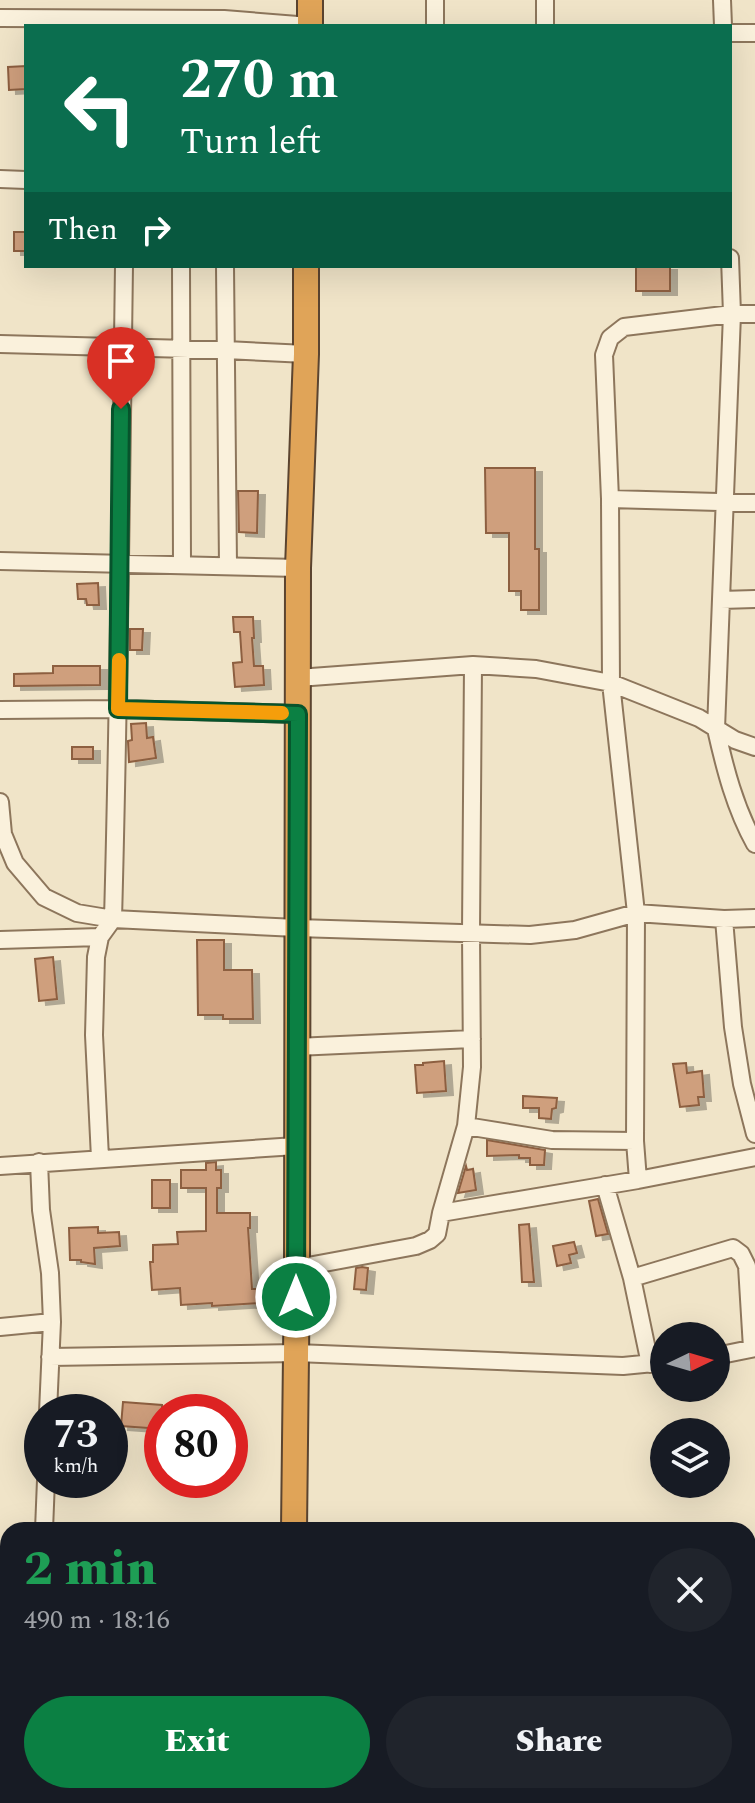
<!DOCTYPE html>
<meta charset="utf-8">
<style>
body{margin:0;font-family:Spectral,serif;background:#20242c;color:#f1f3f6;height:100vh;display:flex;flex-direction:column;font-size:30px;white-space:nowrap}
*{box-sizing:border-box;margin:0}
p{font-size:26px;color:#9ea1a6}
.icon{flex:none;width:44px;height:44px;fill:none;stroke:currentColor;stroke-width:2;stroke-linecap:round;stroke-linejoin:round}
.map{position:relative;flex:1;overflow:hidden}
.drawer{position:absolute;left:0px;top:1522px;width:756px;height:282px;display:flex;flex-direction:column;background:#171b24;border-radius:24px 24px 0 0;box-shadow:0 8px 32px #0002}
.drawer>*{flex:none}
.top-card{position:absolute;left:24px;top:24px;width:708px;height:244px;border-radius:0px;box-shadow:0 8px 32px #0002;background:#0b6e4f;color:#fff;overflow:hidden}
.needle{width:52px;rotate:85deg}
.buttons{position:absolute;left:650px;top:1322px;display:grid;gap:16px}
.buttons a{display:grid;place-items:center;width:80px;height:80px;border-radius:50%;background:#171b24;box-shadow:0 8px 32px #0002;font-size:40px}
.speed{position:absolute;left:24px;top:1394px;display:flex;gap:16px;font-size:40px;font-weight:700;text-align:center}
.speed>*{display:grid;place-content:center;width:104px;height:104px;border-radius:50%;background:#171b24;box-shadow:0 8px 32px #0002;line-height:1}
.speed small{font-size:20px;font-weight:400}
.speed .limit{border:12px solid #d22;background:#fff;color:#111}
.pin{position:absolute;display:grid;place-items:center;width:68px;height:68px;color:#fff;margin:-82px -34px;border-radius:50% 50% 50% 0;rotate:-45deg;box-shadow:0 0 8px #0007}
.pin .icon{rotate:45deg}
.me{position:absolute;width:88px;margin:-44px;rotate:0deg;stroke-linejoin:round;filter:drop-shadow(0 0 6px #0008)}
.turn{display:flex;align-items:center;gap:28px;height:168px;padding:0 24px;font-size:36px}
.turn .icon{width:104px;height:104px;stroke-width:2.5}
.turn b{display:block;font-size:56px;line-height:68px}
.then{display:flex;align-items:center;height:76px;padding:0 24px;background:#0003;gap:16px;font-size:30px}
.round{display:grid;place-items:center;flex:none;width:84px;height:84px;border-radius:42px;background:#20242c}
.head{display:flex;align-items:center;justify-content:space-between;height:136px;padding:0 24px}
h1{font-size:48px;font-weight:800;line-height:60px;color:#1e9e55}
.primary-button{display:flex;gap:16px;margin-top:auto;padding:16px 24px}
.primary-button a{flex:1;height:92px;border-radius:48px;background:#0b8043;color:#fff;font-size:32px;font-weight:800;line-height:92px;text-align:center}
.primary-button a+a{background:#20242c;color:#f1f3f6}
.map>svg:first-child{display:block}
.building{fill:#cf9f7d;stroke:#8d5f41;stroke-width:2;filter:url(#shadow)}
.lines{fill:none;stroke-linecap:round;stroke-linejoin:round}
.minor-casing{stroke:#8d765c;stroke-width:20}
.highway-casing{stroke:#5b4430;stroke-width:28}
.minor{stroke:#faf1dc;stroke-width:16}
.highway{stroke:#e0a458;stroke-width:24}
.route-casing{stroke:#07532c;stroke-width:20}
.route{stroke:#0b8043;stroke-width:14}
.slow{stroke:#f59e0b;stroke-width:14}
</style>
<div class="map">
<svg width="755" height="1803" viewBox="0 0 755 1803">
<defs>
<filter id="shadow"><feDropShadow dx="7" dy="4" stdDeviation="0" flood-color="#0004"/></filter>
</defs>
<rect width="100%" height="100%" fill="#f0e4c8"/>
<path class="building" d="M 26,66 L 26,89 L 9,90 L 8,67 Z
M 14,232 L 26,232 L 26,251 L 14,251 Z
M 636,266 L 670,266 L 670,291 L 636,291 Z
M 485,468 L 535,468 L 535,549 L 539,549 L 539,610 L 521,610 L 521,591 L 509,591 L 509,533 L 486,533 Z
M 238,491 L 258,491 L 257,533 L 239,532 Z
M 98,583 L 99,605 L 87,605 L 86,599 L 78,599 L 77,584 Z
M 233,617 L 253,617 L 254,638 L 252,638 L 254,666 L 263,666 L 264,685 L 235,687 L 233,663 L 242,662 L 240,632 L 234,632 Z
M 130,629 L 143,629 L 142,650 L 130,650 Z
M 53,666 L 100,666 L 100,685 L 14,686 L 14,674 L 53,673 Z
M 146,723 L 147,738 L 153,737 L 156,758 L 129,762 L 128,741 L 132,740 L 131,724 Z
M 72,747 L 93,747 L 93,759 L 72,759 Z
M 197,940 L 224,940 L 224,970 L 252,970 L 253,1019 L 223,1019 L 223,1015 L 198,1015 Z
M 53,957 L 57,999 L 39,1001 L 35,959 Z
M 444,1061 L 446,1091 L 417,1093 L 415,1065 L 423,1065 L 423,1063 Z
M 686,1063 L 687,1073 L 702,1071 L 704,1097 L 698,1097 L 699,1105 L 680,1107 L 673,1064 Z
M 523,1096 L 557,1098 L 556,1108 L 552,1109 L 551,1119 L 539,1118 L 539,1108 L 523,1108 Z
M 487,1140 L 545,1150 L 544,1165 L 530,1165 L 530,1158 L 519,1158 L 519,1155 L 487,1156 Z
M 216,1162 L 216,1170 L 221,1170 L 221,1188 L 217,1188 L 217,1213 L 250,1213 L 250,1228 L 248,1228 L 252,1289 L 259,1289 L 260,1303 L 212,1306 L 212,1303 L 181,1305 L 180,1288 L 152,1290 L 150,1262 L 153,1262 L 153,1245 L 178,1244 L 177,1232 L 206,1231 L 206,1188 L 181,1188 L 181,1170 L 206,1170 L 206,1163 Z
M 466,1166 L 467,1170 L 473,1169 L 476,1190 L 458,1193 Z
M 152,1180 L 170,1180 L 170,1208 L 152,1208 Z
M 598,1199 L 608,1234 L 596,1236 L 589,1201 Z
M 529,1224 L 534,1282 L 522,1282 L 519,1225 Z
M 98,1227 L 98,1233 L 119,1232 L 120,1246 L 94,1248 L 95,1264 L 81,1262 L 81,1260 L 70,1260 L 69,1228 Z
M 574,1242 L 577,1253 L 569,1255 L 571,1263 L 557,1266 L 553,1246 Z
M 362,1267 L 368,1268 L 366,1290 L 354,1289 L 356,1268 Z
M 123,1402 L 162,1405 L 162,1429 L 121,1426 Z"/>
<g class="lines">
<g class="minor-casing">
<path id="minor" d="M 722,0 L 723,26
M 0,18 L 224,19 L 310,26
M 435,26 L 435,0
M 545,26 L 545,0
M 730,33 L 755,33
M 0,179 L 26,180
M 730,258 L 732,314 L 716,729 C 725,769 735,808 755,844
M 181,266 L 182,564
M 225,266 L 228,565
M 0,344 L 226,350 L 306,354
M 610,499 L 755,503
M 0,561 L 298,568
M 721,600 L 755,599
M 298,678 L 473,665 L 536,669 L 611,683 L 699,718 L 735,740 L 755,747
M 0,710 L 118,709 L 298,714
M 0,802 L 3,834 L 15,863 L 44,897 L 77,913 L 113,919 L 297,928 L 530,935 L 575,930 L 636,913 L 724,919 L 755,918
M 724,919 L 733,1027 L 742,1084 L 755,1134
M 0,940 L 100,937
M 296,1047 L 472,1039
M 466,1126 L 552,1140 L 635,1141
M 100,1158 L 94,1035 L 96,957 L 100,937 L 113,919 C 119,701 121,484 124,266
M 39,1162 L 41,1210 L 50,1273 L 52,1322 L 48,1412
M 0,1166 L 296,1146
M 638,1180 L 635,1141 L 636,913 L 611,683 L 610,499 L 604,355 L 610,338 L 624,327 L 732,314 L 755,314
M 605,1185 L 632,1278 L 650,1364
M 441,1213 L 638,1180 L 755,1157
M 297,1268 L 416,1246 L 430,1240 L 437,1234 L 441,1213 L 466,1126 L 472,1067 L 471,933 L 473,665
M 632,1278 L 733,1248 L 741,1254 L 747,1266 L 752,1348
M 0,1327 L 52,1322
M 716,1356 L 755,1348
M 50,1357 L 296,1353 L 623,1366 L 664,1362
M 44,1530 L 46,1480
M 0,1693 L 8,1693
M 748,1753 L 755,1754
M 173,1803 L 173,1796
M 233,1803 L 233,1796
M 739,1803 L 740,1796"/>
</g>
<g class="highway-casing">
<path id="highway" d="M 310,26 L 310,0
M 294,1530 L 297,1268 L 298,568 L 306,354 L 306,266
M 294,1796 L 294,1803"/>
</g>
<use href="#minor" class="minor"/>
<use href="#highway" class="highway"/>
</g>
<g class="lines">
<g class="route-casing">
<path id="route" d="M 121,409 L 118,709 L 298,714 L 296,1297"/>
</g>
<use href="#route" class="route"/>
<path class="slow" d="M 119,660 L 118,709 L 282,713"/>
</g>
</svg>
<div class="buttons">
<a><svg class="needle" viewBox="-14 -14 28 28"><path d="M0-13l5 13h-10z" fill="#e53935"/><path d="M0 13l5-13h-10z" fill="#9ea1a6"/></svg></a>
<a><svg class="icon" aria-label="layers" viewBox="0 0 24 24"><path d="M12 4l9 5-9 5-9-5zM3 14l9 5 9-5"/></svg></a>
</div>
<div class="speed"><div>73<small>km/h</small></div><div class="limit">80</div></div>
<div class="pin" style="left:121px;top:409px;background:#d93025"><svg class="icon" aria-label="arrive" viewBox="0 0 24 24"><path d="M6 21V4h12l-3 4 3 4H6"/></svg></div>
<svg class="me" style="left:296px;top:1297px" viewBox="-20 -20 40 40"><circle r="17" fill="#0b8043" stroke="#fff" stroke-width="3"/><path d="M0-11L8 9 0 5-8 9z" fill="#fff"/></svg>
<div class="top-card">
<div class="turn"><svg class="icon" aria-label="left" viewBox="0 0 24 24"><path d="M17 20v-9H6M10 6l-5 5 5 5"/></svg><div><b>270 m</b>Turn left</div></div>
<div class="then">Then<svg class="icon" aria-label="right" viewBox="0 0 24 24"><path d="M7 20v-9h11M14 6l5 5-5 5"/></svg></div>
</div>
<section class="drawer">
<div class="head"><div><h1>2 min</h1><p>490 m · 18:16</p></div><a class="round"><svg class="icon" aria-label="close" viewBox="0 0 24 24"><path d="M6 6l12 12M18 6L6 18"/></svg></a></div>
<div class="primary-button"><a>Exit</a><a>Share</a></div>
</section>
</div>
